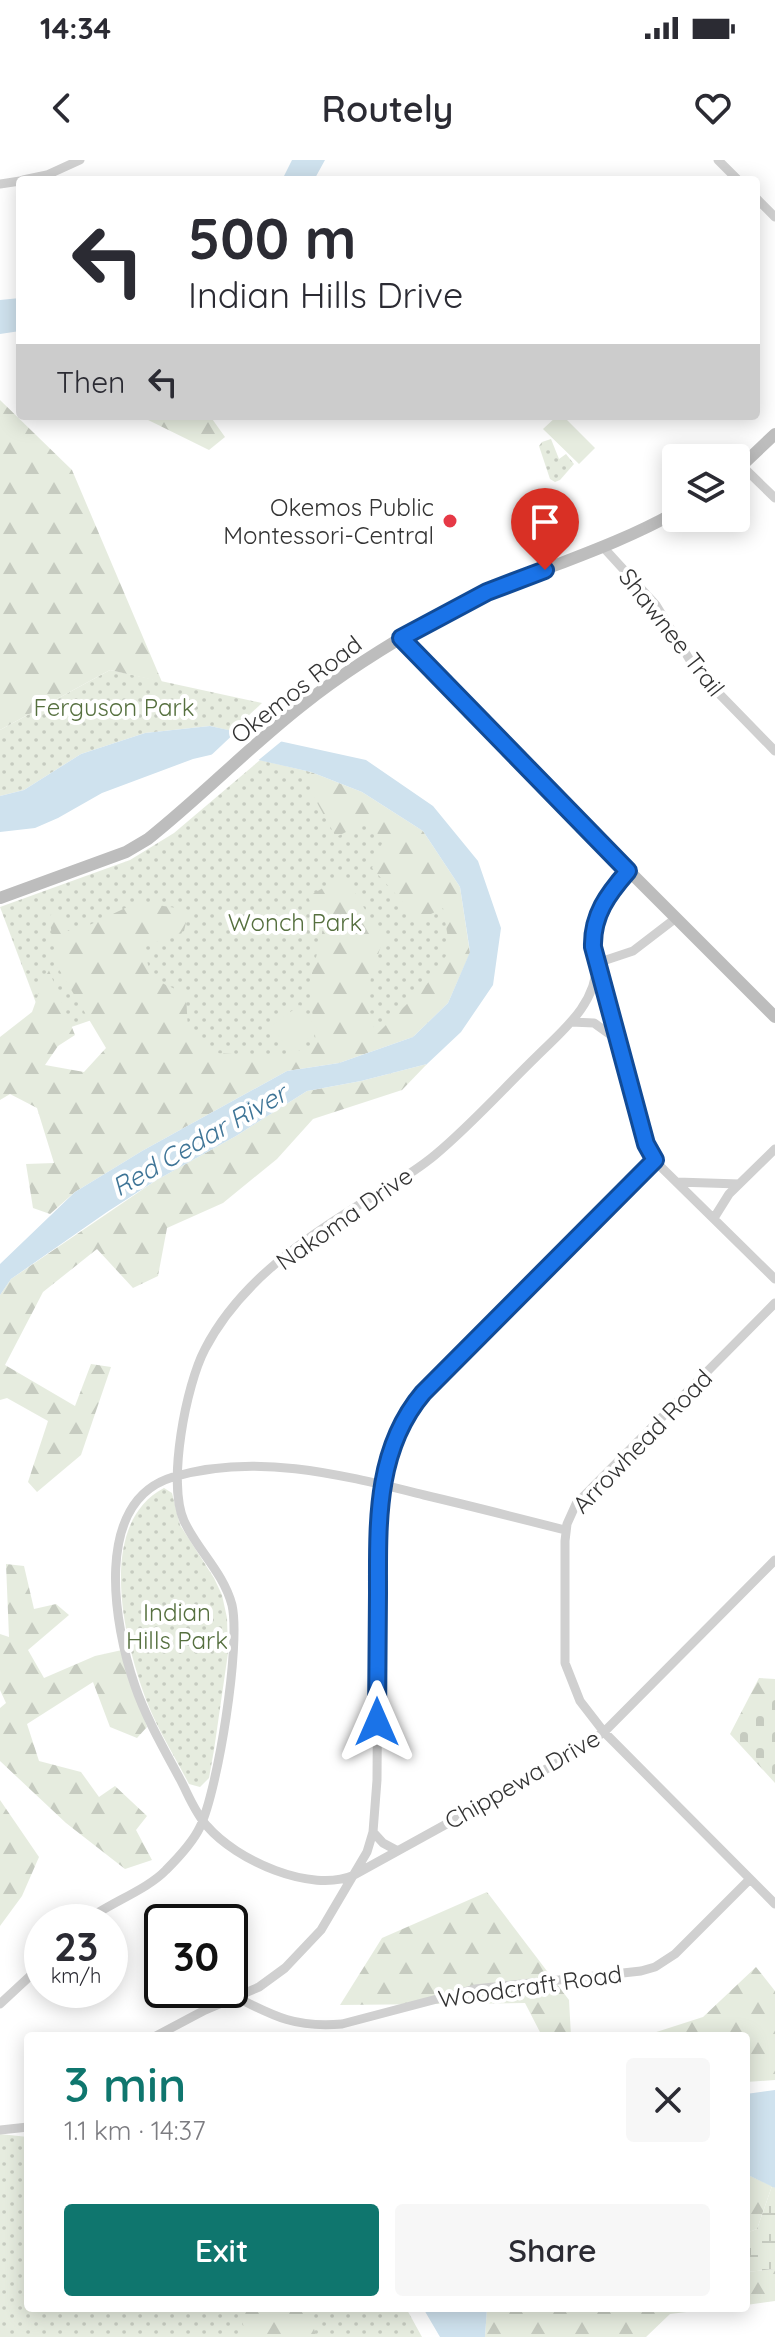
<!DOCTYPE html>
<meta charset="utf-8">
<style>
body{margin:0;font-family:Quicksand,sans-serif;background:#f7f7f7;color:#2b2b33;height:100vh;display:flex;flex-direction:column;font-size:30px;white-space:nowrap}
*{box-sizing:border-box;margin:0}
p{font-size:26px;color:#7c7c81}
.icon{flex:none;width:44px;height:44px;fill:none;stroke:currentColor;stroke-width:2;stroke-linecap:round;stroke-linejoin:round}
.map{position:relative;flex:1;overflow:hidden}
.drawer{position:absolute;left:24px;top:1872px;width:726px;height:280px;display:flex;flex-direction:column;background:#fff;border-radius:8px;box-shadow:0 4px 20px #0003}
.drawer>*{flex:none}
.hud{position:absolute;left:16px;top:16px;width:744px;height:244px;border-radius:8px;box-shadow:0 4px 20px #0003;background:#fff;color:#2b2b33;overflow:hidden}
.fabs{position:absolute;left:662px;top:284px;display:grid;gap:16px}
.fabs a{display:grid;place-items:center;width:88px;height:88px;border-radius:8px;background:#fff;box-shadow:0 4px 20px #0003;font-size:40px}
.speed{position:absolute;left:24px;top:1744px;display:flex;gap:16px;font-size:40px;font-weight:700;text-align:center}
.speed>*{display:grid;place-content:center;width:104px;height:104px;border-radius:50%;background:#fff;box-shadow:0 4px 20px #0003;line-height:1}
.speed small{font-size:20px;font-weight:400}
.speed .limit{border:4px solid #111;border-radius:12px;background:#fff;color:#111}
.pin{position:absolute;display:grid;place-items:center;width:68px;height:68px;color:#fff;margin:-82px -34px;border-radius:50% 50% 50% 0;rotate:-45deg;box-shadow:0 0 8px #0007}
.pin .icon{rotate:45deg}
.me{position:absolute;width:88px;margin:-44px;rotate:0deg;stroke-linejoin:round;filter:drop-shadow(0 0 6px #0008)}
.turn{display:flex;align-items:center;gap:28px;height:168px;padding:0 40px;font-size:36px}
.turn .icon{width:104px;height:104px;stroke-width:2.5}
.turn b{display:block;font-size:56px;line-height:68px}
.then{display:flex;align-items:center;height:76px;padding:0 40px;background:#0003;gap:16px;font-size:30px}
.round{display:grid;place-items:center;flex:none;width:84px;height:84px;border-radius:8px;background:#f7f7f7}
.summary{display:flex;align-items:center;justify-content:space-between;height:136px;padding:0 40px}
h1{font-size:48px;font-weight:600;line-height:60px;color:#0f766e}
.cta{display:flex;gap:16px;margin-top:auto;padding:16px 40px}
.cta a{flex:1;height:92px;border-radius:8px;background:#0f766e;color:#fff;font-size:32px;font-weight:600;line-height:92px;text-align:center}
.cta a+a{background:#f7f7f7;color:#2b2b33}
.status{display:flex;justify-content:space-between;align-items:center;height:56px;padding:0 40px;background:#fff;direction:ltr}
.status svg{height:22px;fill:currentColor}
header{display:flex;justify-content:space-between;align-items:center;height:104px;padding:0 40px;background:#fff;font-size:36px;font-weight:600}
.map>svg:first-child{display:block}
.green{fill:url(#green-dots)}
.forest{fill:url(#forest-firs)}
.wetland{fill:url(#wetland-marsh)}
.cemetery{fill:url(#cemetery-stones)}
.pitch{fill:#e6ecdf}
.water{fill:#cfe2ee}
.pier{fill:#fff}
.lines{fill:none;stroke-linecap:round;stroke-linejoin:round}
.street{stroke:#d0d0d0;stroke-width:9}
.secondary{stroke:#bdbdbd;stroke-width:12}
.route-casing{stroke:#114b97;stroke-width:20}
.route{stroke:#1a73e8;stroke-width:14}
.poi-dot{fill:#e63946;stroke:#fff;stroke-width:3}
.labels{text-anchor:middle;dominant-baseline:central;stroke-width:8;stroke-linejoin:round;paint-order:stroke}
.poi-label{font-size:24px;fill:#333;stroke:#fff;text-anchor:end}
.street-label{font-size:24px;fill:#333;stroke:#fff}
.park-label{font-size:24px;fill:#56703f;stroke:#fff}
.water-label{font-size:26px;font-style:italic;fill:#3f7597;stroke:#fff}
</style>
<div class="status"><b>14:34</b><svg viewBox="0 0 49 12"><path d="M0 12V9h3v3zM5 12V6h3v6zM10 12V3h3v9zM15 12V0h3v12zM26 1h20v11H26zM47 4h2v5h-2z"/></svg></div>
<header><svg class="icon" aria-label="back" viewBox="0 0 24 24"><path d="M15 5l-7 7 7 7"/></svg>Routely<svg class="icon" aria-label="heart" viewBox="0 0 24 24"><path d="M12 20l-8-8c-3-5 5-10 8-4 3-6 11-1 8 4z"/></svg></header>
<div class="map">
<svg width="775" height="2177" viewBox="0 0 775 2177">
<defs>
<pattern id="green-dots" width="8" height="8" patternUnits="userSpaceOnUse" patternTransform="scale(2)"><rect width="8" height="8" fill="#e6ecdf"/><path d="M2 2h.1M6 6h.1" fill="none" stroke="#c6cbc0" stroke-width="1.8" stroke-linecap="round"/></pattern>
<pattern id="forest-firs" width="22" height="20" patternUnits="userSpaceOnUse" patternTransform="scale(2)"><rect width="22" height="20" fill="#e6ecdf"/><path d="M5 1l3.5 6h-7zM16 11l3.5 6h-7z" fill="#c6cbc0"/></pattern>
<pattern id="wetland-marsh" width="20" height="14" patternUnits="userSpaceOnUse" patternTransform="scale(2)"><rect width="20" height="14" fill="#e6ecdf"/><path d="M1 5h8M5 5V1M11 12h8M15 12V8" fill="none" stroke="#c6cbc0"/></pattern>
<pattern id="cemetery-stones" width="16" height="16" patternUnits="userSpaceOnUse" patternTransform="scale(2)"><rect width="16" height="16" fill="#e6ecdf"/><path d="M2 7V4a2 2 0 0 1 4 0v3zM10 15v-3a2 2 0 0 1 4 0v3z" fill="#c6cbc0"/></pattern>
</defs>
<rect width="100%" height="100%" fill="#fff"/>
<path class="green" d="M 551,279 L 559,299 L 566,294 L 574,304 L 560,320 L 555,322 L 550,319 L 539,286 L 542,282 Z
M 110,510 L 262,543 L 232,571 L 210,566 L 145,573 L 81,594 L 24,630 L 0,636 L 0,570 Z
M 260,600 L 311,612 L 423,671 L 470,793 L 413,877 L 121,928 L 118,851 L 48,875 L 0,747 L 130,700 L 174,673 Z
M 164,1328 L 172,1333 L 180,1365 L 214,1418 L 222,1435 L 227,1458 L 228,1493 L 214,1590 L 209,1618 L 200,1627 L 189,1624 C 176,1599 160,1573 149,1547 C 126,1489 93,1365 164,1328 Z
M 0,1974 L 28,1977 L 28,2148 L 406,2148 L 422,2177 L 0,2177 Z"/>
<path class="forest" d="M 0,240 L 72,310 L 162,522 L 110,510 L 0,570 Z
M 140,256 L 210,256 L 225,277 L 209,290 Z
M 311,612 L 362,632 L 423,671 L 460,727 L 470,793 L 448,843 L 413,877 L 339,903 L 287,911 L 142,991 L 75,1032 L 50,1054 L 33,1048 L 26,1004 L 54,1003 L 37,948 L 10,934 L 0,940 L 0,877 L 32,852 L 48,808 L 75,875 L 58,886 L 45,905 L 84,912 L 106,888 L 57,806 L 49,757 L 57,747 L 68,771 L 81,769 L 138,742 L 189,750 L 184,771 L 144,787 L 151,818 L 186,834 L 188,871 L 213,893 L 272,896 L 289,895 L 316,883 L 309,825 L 323,770 L 308,737 L 344,715 L 383,779 C 372,816 359,838 377,874 L 427,824 L 450,790 L 443,748 L 419,760 L 372,708 L 383,681 L 368,661 L 336,677 L 310,630 Z
M 427,904 L 402,930 L 313,959 L 277,999 L 223,1043 L 167,1068 L 158,1116 L 133,1128 L 97,1089 L 43,1132 L 5,1205 L 75,1246 L 91,1204 L 111,1207 L 81,1295 L 37,1332 L 28,1322 L 48,1261 L 7,1238 L 0,1240 L 0,1135 L 11,1119 L 155,1021 L 236,976 L 307,931 L 361,921 Z
M 6,1404 L 24,1406 L 34,1449 L 56,1444 L 69,1455 L 28,1490 L 44,1518 L 95,1496 L 122,1490 L 147,1567 L 137,1578 L 110,1567 L 93,1522 L 27,1564 L 39,1601 L 81,1612 L 99,1637 L 115,1626 L 147,1656 L 136,1670 L 152,1700 L 125,1709 L 66,1663 L 0,1601 L 0,1548 L 6,1543 L 0,1530 L 0,1474 L 9,1477 Z
M 759,1518 L 775,1519 L 775,1623 L 730,1574 Z
M 0,1640 L 39,1697 L 22,1736 L 0,1766 Z
M 487,1732 L 569,1840 L 571,1876 L 603,1876 L 542,1876 L 525,1843 L 340,1845 L 382,1778 Z
M 756,1807 L 775,1831 L 775,1920 L 746,1922 L 746,1876 L 644,1876 L 703,1857 Z
M 746,2014 L 772,2026 L 757,2069 L 746,2073 Z
M 775,2109 L 775,2141 L 746,2145 L 746,2112 Z
M 238,2148 L 309,2148 L 316,2177 L 247,2177 Z
M 487,2148 L 719,2148 L 670,2154 L 646,2177 L 485,2177 Z"/>
<path class="wetland" d="M 772,2026 L 775,2028 L 775,2109 L 746,2112 L 746,2073 L 757,2069 Z"/>
<path class="cemetery" d="M 775,1538 L 775,1616 L 736,1578 Z"/>
<path class="pitch" d="M 557,256 L 567,256 L 565,258 L 595,288 L 579,304 L 543,269 Z
M 300,845 L 318,870 L 290,891 L 271,866 Z"/>
<path class="water" d="M 292,0 L 325,0 L 314,20 L 282,20 Z
M 20,138 L 20,171 L 0,174 L 0,140 Z
M 210,566 L 366,600 L 433,646 L 478,701 L 501,768 L 493,825 L 461,872 L 427,904 L 361,921 L 307,931 L 236,976 L 155,1021 L 107,1052 L 11,1119 L 0,1135 L 0,1104 L 75,1032 L 142,991 L 287,911 L 339,903 L 413,877 L 448,843 L 470,792 L 460,727 L 423,671 L 362,632 L 311,612 L 223,592 L 193,599 L 102,633 L 58,658 L 35,668 L 0,672 L 0,636 L 24,630 L 81,594 L 145,573 Z
M 775,1930 L 775,2028 L 746,2014 L 746,1934 Z
M 423,2148 L 487,2148 L 485,2177 L 440,2177 Z"/>
<path class="pier" d="M 239,569 L 283,580 L 255,603 L 224,596 L 205,601 Z"/>
<g class="lines">
<path class="street" d="M 718,0 L 738,20
M 23,20 L 47,15 L 80,0
M 0,24 L 20,21
M 756,38 L 775,57
M 742,306 L 775,338
M 603,387 L 656,445 L 696,510 L 775,591
M 628,711 C 608,734 591,755 593,787 L 646,984 L 660,1006 L 775,1119
M 571,862 L 594,863 L 615,878
M 677,1022 L 739,1024
M 714,1058 L 729,1034 L 775,989
M 775,1143 L 576,1344 L 567,1364 L 565,1381 L 565,1503 L 580,1541 L 604,1572 L 775,1744
M 565,1370 C 518,1358 471,1346 424,1335 C 343,1315 256,1292 173,1317 C 92,1341 114,1466 135,1526 C 146,1558 164,1589 180,1619 C 188,1634 195,1653 207,1666 C 236,1700 311,1734 354,1715 L 559,1602 L 604,1572 L 775,1400
M 373,1672 L 383,1683 L 396,1690
M 84,1762 C 109,1743 147,1730 166,1710 C 178,1698 193,1682 200,1667 C 218,1629 241,1485 232,1445 C 223,1412 198,1391 184,1361 C 167,1323 186,1225 205,1189 C 237,1127 296,1084 354,1048 C 381,1031 410,1016 435,995 C 471,965 503,929 536,897 C 563,870 596,845 597,803 L 633,791 L 676,758
M 236,1837 C 275,1857 297,1868 342,1864 L 475,1829 L 641,1811 L 655,1807 L 675,1794 L 750,1719
M 0,1844 L 42,1805
M 156,1876 L 205,1850 L 259,1827 L 285,1808 L 321,1770 L 367,1692 L 373,1672 L 377,1620 L 379,1341 C 385,1303 398,1263 423,1233 L 655,1000
M 0,1970 L 28,1967"/>
<path class="secondary" d="M 736,311 L 775,274
M 401,478 L 572,654 L 775,857
M 0,738 L 126,692 L 148,679 C 202,636 250,586 304,544 C 345,511 391,483 437,457 C 513,415 600,395 676,352"/>
</g>
<g class="lines">
<g class="route-casing">
<path id="route" d="M 377,1562 C 377,1519 378,1476 378,1433 C 378,1363 375,1290 423,1233 L 655,1000 L 646,984 L 593,787 C 592,755 608,734 628,711 L 401,478 L 487,432 L 545,410"/>
</g>
<use href="#route" class="route"/>
</g>
<circle class="poi-dot" cx="450" cy="361" r="8"/>
<g class="labels">
<g class="poi-label">
<text x="434" y="347">Okemos Public<tspan x="434" dy="28">Montessori-Central</tspan></text>
</g>
<g class="street-label">
<text transform="translate(672 472) rotate(52)">Shawnee Trail</text>
<text transform="translate(296 529) rotate(-38)">Okemos Road</text>
<text transform="translate(344 1058) rotate(-35)">Nakoma Drive</text>
<text transform="translate(642 1281) rotate(-46)">Arrowhead Road</text>
<text transform="translate(522 1619) rotate(-30)">Chippewa Drive</text>
<text transform="translate(530 1826) rotate(-8)">Woodcraft Road</text>
</g>
<g class="park-label">
<text x="114" y="547">Ferguson Park</text>
<text x="295" y="762">Wonch Park</text>
<text x="177" y="1452">Indian<tspan x="177" dy="28">Hills Park</tspan></text>
</g>
<g class="water-label">
<text transform="translate(199 980) rotate(-30)">Red Cedar River</text>
</g>
</g>
</svg>
<div class="fabs">
<a><svg class="icon" aria-label="layers" viewBox="0 0 24 24"><path d="M12 4l9 5-9 5-9-5zM3 14l9 5 9-5"/></svg></a>
</div>
<div class="speed"><div>23<small>km/h</small></div><div class="limit">30</div></div>
<div class="pin" style="left:545px;top:410px;background:#d93025"><svg class="icon" aria-label="arrive" viewBox="0 0 24 24"><path d="M6 21V4h12l-3 4 3 4H6"/></svg></div>
<svg class="me" style="left:377px;top:1562px" viewBox="-20 -20 40 40"><path d="M0-17L14 15 0 8-14 15z" fill="#1a73e8" stroke="#fff" stroke-width="4"/></svg>
<div class="hud">
<div class="turn"><svg class="icon" aria-label="left" viewBox="0 0 24 24"><path d="M17 20v-9H6M10 6l-5 5 5 5"/></svg><div><b>500 m</b>Indian Hills Drive</div></div>
<div class="then">Then<svg class="icon" aria-label="left" viewBox="0 0 24 24"><path d="M17 20v-9H6M10 6l-5 5 5 5"/></svg></div>
</div>
<section class="drawer">
<div class="summary"><div><h1>3 min</h1><p>1.1 km · 14:37</p></div><a class="round"><svg class="icon" aria-label="close" viewBox="0 0 24 24"><path d="M6 6l12 12M18 6L6 18"/></svg></a></div>
<div class="cta"><a>Exit</a><a>Share</a></div>
</section>
</div>
